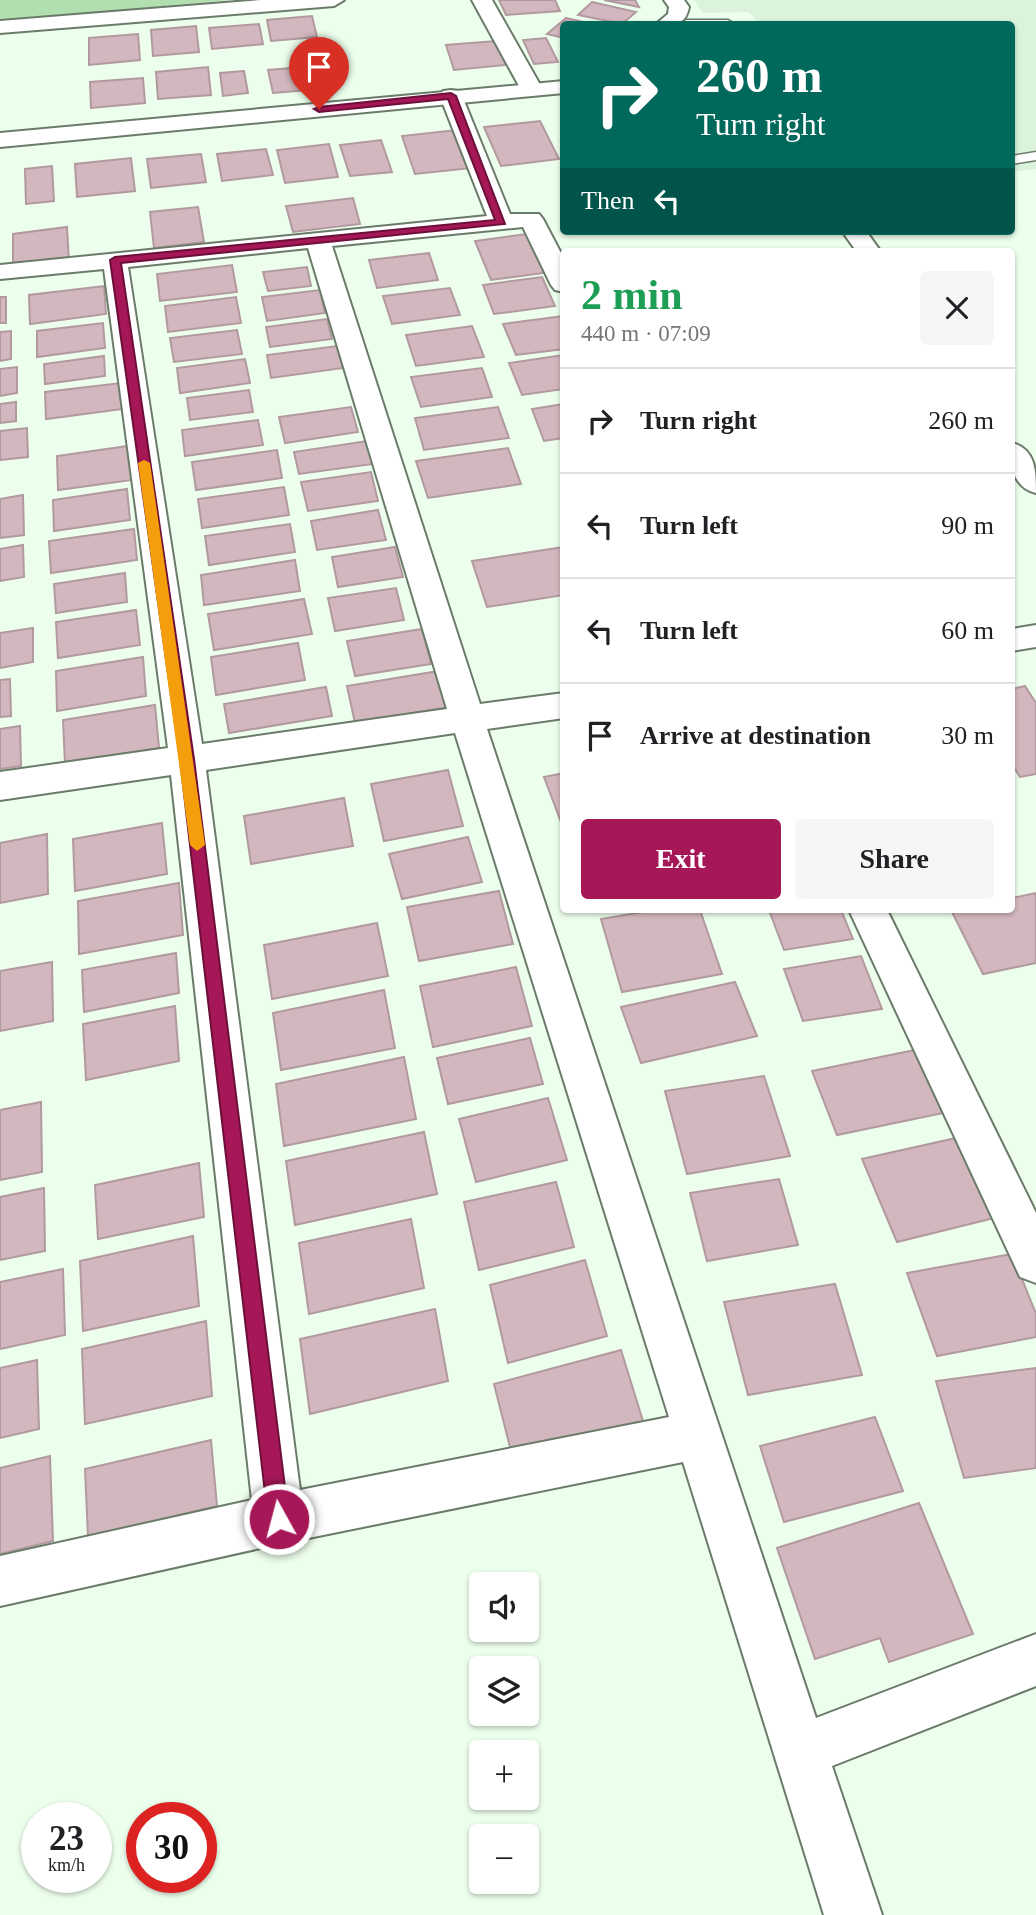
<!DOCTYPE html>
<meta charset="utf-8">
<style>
body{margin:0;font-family:"Times New Roman",serif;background:#f6f6f6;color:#202124;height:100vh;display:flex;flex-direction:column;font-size:26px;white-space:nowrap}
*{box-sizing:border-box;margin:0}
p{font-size:23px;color:#757577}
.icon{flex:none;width:38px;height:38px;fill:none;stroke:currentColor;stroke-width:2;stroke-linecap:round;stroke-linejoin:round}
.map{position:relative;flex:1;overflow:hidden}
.panel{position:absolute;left:560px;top:248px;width:455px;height:665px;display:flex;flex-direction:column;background:#fff;border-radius:7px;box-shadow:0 2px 5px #0004}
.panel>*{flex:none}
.hud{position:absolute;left:560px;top:21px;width:455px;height:214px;border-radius:7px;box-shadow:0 2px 5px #0004;background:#00695c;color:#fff;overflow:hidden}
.tools{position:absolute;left:469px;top:1572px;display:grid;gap:14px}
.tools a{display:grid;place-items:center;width:70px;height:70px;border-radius:7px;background:#fff;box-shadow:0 2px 5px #0004;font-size:35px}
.speed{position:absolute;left:21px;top:1802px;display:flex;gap:14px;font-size:35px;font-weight:700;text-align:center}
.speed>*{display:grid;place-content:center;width:91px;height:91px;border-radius:50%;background:#fff;box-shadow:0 2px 5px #0004;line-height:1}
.speed small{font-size:18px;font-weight:400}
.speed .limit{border:10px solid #d22;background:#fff;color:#111}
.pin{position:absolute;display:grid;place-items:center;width:60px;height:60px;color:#fff;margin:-72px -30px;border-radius:50% 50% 50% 0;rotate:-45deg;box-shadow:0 0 7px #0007}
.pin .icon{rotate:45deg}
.me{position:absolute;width:77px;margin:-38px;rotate:353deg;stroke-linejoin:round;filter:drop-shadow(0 0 5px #0008)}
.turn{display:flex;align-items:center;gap:24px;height:147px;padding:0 21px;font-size:32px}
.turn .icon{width:91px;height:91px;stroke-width:2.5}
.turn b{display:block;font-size:49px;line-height:60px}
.then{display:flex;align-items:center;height:66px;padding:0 21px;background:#0003;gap:14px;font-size:26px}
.round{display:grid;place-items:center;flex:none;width:74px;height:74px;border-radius:7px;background:#f6f6f6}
.headline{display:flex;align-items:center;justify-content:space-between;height:119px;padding:0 21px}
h1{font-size:42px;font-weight:800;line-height:52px;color:#1e9e55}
.button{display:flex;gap:14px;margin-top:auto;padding:14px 21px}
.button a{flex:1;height:80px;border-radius:7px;background:#a61757;color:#fff;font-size:28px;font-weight:800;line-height:80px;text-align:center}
.button a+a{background:#f6f6f6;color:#202124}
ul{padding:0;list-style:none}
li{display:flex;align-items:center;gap:21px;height:105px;padding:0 21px;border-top:2px solid #e0e0e0}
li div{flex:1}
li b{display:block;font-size:26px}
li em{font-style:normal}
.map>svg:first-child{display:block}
.built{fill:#dbf3da}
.green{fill:#b1dfb0}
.building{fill:#d2b8be;stroke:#b2999f;stroke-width:2}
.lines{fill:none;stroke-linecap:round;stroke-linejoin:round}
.service-casing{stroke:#6b7b6a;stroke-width:3}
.minor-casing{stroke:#6b7b6a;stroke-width:4}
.tertiary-casing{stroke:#6b7b6a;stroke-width:4}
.service{fill:#fff;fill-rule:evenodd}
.minor{fill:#fff;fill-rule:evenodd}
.tertiary{fill:#fff;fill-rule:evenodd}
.route{fill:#a61757;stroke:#6c0f39;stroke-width:2}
.slow{fill:#f59e0b}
</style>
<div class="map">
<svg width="1036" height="1915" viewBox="0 0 1036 1915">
<rect width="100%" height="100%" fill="#ecfeec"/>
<path class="built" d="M 694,0 L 1036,0 L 1036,169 L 1012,172 L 1012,24 L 759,24 L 749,12 L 703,13 Z"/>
<path class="green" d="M 0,0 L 229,0 L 0,21 Z"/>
<path class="building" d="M 499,0 L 555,0 L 560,11 L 506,15 Z
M 604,0 L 635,0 L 639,7 Z
M 592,2 L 636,12 L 622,24 L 578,15 Z
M 312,16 L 317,37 L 271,41 L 267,20 Z
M 566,18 L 592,24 L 564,24 L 564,38 L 547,34 Z
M 259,24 L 263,44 L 212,49 L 209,28 Z
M 196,26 L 199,52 L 153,56 L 151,30 Z
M 138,34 L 140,60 L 89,65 L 89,38 Z
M 546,38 L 558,62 L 534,64 L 523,40 Z
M 496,41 L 506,65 L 454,70 L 446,45 Z
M 208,67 L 211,95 L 158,99 L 156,72 Z
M 303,67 L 308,90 L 273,93 L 268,70 Z
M 244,71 L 248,93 L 223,96 L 220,73 Z
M 143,78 L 145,103 L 91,108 L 90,82 Z
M 540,121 L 559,159 L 501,166 L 484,127 Z
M 456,130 L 472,168 L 415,174 L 402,136 Z
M 381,140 L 392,172 L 350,176 L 340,145 Z
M 329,144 L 338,177 L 285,183 L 277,150 Z
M 266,149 L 273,175 L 222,181 L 217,154 Z
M 201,154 L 206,182 L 151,188 L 147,159 Z
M 131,158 L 135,191 L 77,197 L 75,164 Z
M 52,166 L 54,201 L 26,204 L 25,169 Z
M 353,198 L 360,224 L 293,232 L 286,206 Z
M 198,207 L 204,242 L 154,248 L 150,212 Z
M 67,227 L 69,261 L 13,268 L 13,234 Z
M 534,233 L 551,272 L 491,280 L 475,241 Z
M 429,253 L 438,280 L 377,288 L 369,260 Z
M 232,265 L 237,292 L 160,301 L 157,274 Z
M 307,267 L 311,286 L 268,291 L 263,272 Z
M 542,277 L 555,306 L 494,314 L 483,285 Z
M 104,286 L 106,314 L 30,324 L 29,295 Z
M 450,288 L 460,315 L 392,324 L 383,296 Z
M 320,290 L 325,313 L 267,321 L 262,297 Z
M 0,297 L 6,297 L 6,323 L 0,323 Z
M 236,297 L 241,323 L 168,332 L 165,306 Z
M 564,316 L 564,349 L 516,355 L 503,324 Z
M 327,319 L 332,339 L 270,347 L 266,327 Z
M 103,323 L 105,348 L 37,357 L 37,331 Z
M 472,326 L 484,357 L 416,366 L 406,335 Z
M 237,330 L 242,354 L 174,362 L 170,338 Z
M 11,331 L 11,359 L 0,361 L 0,332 Z
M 337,346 L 343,368 L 271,378 L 267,355 Z
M 564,355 L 564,389 L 522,395 L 509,363 Z
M 104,356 L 105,376 L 45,384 L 44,364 Z
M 245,359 L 250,383 L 180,393 L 177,368 Z
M 17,367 L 17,393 L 0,396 L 0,369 Z
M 482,368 L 492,397 L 421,407 L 411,377 Z
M 121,383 L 123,409 L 46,419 L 45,392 Z
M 249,390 L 253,412 L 190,420 L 187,398 Z
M 16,402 L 16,421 L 0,423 L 0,404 Z
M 564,404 L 564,438 L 544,441 L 532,409 Z
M 351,407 L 358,432 L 285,443 L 279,417 Z
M 498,407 L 509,438 L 424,450 L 415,418 Z
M 258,420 L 263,445 L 185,456 L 182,430 Z
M 27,428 L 28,457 L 0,460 L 0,431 Z
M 367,441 L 373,464 L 299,474 L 294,452 Z
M 128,446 L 132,480 L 58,490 L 57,456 Z
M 508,448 L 521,484 L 428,498 L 416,461 Z
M 277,450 L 282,478 L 196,490 L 192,462 Z
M 371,472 L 378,501 L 308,511 L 301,482 Z
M 284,487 L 289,515 L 202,528 L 198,499 Z
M 127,489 L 130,520 L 54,531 L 53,500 Z
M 23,495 L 24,535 L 0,538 L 0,499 Z
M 378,510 L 386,540 L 317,550 L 311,521 Z
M 290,524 L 295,552 L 209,565 L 205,536 Z
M 134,529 L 137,560 L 51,573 L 49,541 Z
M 23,545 L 24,577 L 0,581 L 0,549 Z
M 395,547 L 403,577 L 338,587 L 332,557 Z
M 564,547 L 564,595 L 487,607 L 472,561 Z
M 295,560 L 300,591 L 204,605 L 201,575 Z
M 125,573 L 127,602 L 56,613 L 54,584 Z
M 396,588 L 404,620 L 335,631 L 328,598 Z
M 304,599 L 312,634 L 214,650 L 208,614 Z
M 136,610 L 140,645 L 58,658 L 56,622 Z
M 33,628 L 33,662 L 0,668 L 0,633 Z
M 422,629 L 431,664 L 355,676 L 347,641 Z
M 298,643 L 305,680 L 216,695 L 211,657 Z
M 143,657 L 146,696 L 57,711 L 56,671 Z
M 439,671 L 449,707 L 355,723 L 347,686 Z
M 10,679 L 11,716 L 0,717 L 0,680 Z
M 1025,686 L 1036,703 L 1036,774 L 1020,777 L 1012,764 L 1012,689 Z
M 326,687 L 332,716 L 229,733 L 224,704 Z
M 155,705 L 159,748 L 65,764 L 63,720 Z
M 20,726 L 21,766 L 0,769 L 0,729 Z
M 448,770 L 463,826 L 384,841 L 371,784 Z
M 564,773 L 564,830 L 544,777 Z
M 344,798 L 353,846 L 251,864 L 244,816 Z
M 162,823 L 167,874 L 75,891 L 73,839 Z
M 47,834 L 48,894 L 0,903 L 0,843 Z
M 468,837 L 482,882 L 402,899 L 389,854 Z
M 179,883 L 183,935 L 79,954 L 78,901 Z
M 499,891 L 513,944 L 419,961 L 407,907 Z
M 1036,893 L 1036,963 L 983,974 L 951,910 L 1012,910 L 1012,898 Z
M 654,910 L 700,910 L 722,974 L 622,992 L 601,919 Z
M 769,910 L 841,910 L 853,939 L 784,950 Z
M 377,923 L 388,976 L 272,999 L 264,945 Z
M 176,953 L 179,993 L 84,1012 L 82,970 Z
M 861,956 L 882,1009 L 803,1021 L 784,969 Z
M 52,962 L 53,1021 L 0,1031 L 0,971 Z
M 516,967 L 532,1026 L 433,1047 L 420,986 Z
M 735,982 L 757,1036 L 641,1063 L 621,1007 Z
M 384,990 L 395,1048 L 281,1070 L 273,1013 Z
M 175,1006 L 179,1061 L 86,1080 L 83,1024 Z
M 530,1038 L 543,1084 L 448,1104 L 437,1058 Z
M 915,1050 L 943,1113 L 837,1135 L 812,1071 Z
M 404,1057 L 416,1119 L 284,1146 L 276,1084 Z
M 764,1076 L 790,1156 L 687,1174 L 665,1091 Z
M 548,1098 L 567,1160 L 476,1182 L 459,1119 Z
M 41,1102 L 42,1172 L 0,1180 L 0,1110 Z
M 424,1132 L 437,1194 L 295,1225 L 286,1161 Z
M 956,1138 L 994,1218 L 897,1242 L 862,1159 Z
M 199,1163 L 204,1217 L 98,1239 L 95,1185 Z
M 779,1179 L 798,1245 L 707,1261 L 690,1193 Z
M 556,1182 L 574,1247 L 479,1270 L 464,1202 Z
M 44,1188 L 45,1251 L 0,1260 L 0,1197 Z
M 411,1219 L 424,1288 L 309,1314 L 299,1243 Z
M 193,1236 L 199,1306 L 83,1331 L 80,1261 Z
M 1012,1254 L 1036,1314 L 1036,1337 L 937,1356 L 907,1273 Z
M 585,1260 L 607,1336 L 508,1363 L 490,1285 Z
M 63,1269 L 65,1335 L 0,1349 L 0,1282 Z
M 835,1284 L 862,1375 L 748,1395 L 724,1302 Z
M 435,1309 L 448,1381 L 310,1414 L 300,1339 Z
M 206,1321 L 212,1396 L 85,1424 L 82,1349 Z
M 621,1350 L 647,1434 L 516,1471 L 494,1384 Z
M 37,1360 L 39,1429 L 0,1438 L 0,1368 Z
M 1036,1368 L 1036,1468 L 964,1478 L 936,1381 Z
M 875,1417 L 903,1491 L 784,1522 L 760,1446 Z
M 211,1440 L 217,1506 L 88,1537 L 85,1469 Z
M 50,1456 L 53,1541 L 0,1554 L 0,1468 Z
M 919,1503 L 973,1634 L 889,1662 L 880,1638 L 815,1659 L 777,1548 Z"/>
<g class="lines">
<g class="service-casing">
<path id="service" d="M 686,20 L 728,20 L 734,24 L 680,24 Z
M 1036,152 L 1036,160 L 1012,164 L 1012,156 Z"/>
</g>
<g class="minor-casing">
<path id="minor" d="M 261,0 L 344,0 L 334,6 L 0,33 L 0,21 Z
M 472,0 L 492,0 L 543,90 L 540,95 L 524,95 Z
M 451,90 L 459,91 L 462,96 L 510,214 L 539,214 L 543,219 L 564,259 L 564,292 L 555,290 L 551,285 L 523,227 L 332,246 L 480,704 L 564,693 L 564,718 L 487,729 L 816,1718 L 1036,1634 L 1036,1686 L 832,1766 L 882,1915 L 824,1915 L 683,1462 L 279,1544 L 0,1606 L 0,1556 L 252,1500 L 171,775 L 0,800 L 0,772 L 168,748 L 104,269 L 0,279 L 0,265 L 487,216 L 440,96 L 443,91 ZM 308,248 L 447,709 L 202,744 L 128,267 ZM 455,733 L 669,1417 L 300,1490 L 206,770 Z
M 1036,625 L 1036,647 L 1012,651 L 1012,629 Z
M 849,910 L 887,910 L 1036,1213 L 1036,1283 L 1020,1277 Z"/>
</g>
<g class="tertiary-casing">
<path id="tertiary" d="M 664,0 L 684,0 L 689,7 C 685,27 674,24 656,24 L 668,14 L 669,7 Z
M 564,81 L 564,93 L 0,147 L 0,133 Z
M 842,231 L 866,231 L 881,252 L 857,252 Z
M 1012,443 C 1036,449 1036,472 1036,493 C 1012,487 1010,464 1012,443 Z"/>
</g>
<use href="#service" class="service"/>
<use href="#minor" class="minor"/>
<use href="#tertiary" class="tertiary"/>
</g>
<path class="route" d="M 451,93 L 456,96 L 505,224 L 121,263 L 194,759 L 289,1519 L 286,1526 L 279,1529 L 271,1526 L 268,1519 L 180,759 L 110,260 L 115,257 L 495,220 L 448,99 L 319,112 L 314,109 L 319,107 Z"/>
<path class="slow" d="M 144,460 L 150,463 L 205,845 L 197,851 L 190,845 L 138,463 Z"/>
</svg>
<div class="tools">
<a><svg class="icon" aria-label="sound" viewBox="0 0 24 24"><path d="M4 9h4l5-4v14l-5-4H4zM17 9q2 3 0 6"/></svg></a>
<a><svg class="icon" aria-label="layers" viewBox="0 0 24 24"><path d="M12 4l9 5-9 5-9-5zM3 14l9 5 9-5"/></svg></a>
<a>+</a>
<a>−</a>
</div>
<div class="speed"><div>23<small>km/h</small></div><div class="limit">30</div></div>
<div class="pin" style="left:319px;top:109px;background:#d93025"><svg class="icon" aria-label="arrive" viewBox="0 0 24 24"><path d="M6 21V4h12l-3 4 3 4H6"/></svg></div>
<svg class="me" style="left:279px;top:1519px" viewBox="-20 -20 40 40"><circle r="17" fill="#a61757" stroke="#fff" stroke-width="3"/><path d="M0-11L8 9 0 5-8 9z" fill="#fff"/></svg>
<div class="hud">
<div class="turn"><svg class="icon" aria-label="right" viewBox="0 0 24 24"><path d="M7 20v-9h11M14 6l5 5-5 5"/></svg><div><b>260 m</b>Turn right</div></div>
<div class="then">Then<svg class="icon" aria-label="left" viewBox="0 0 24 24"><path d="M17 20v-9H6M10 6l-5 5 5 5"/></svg></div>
</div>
<section class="panel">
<div class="headline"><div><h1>2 min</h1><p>440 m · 07:09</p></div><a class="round"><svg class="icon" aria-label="close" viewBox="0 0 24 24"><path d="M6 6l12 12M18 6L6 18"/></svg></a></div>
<ul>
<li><svg class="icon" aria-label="right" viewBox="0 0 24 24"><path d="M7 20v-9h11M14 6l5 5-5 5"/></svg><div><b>Turn right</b></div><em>260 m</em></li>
<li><svg class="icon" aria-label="left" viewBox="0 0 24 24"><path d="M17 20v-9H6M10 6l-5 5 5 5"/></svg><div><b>Turn left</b></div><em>90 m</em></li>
<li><svg class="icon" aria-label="left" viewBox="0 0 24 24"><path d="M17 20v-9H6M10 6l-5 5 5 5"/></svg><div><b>Turn left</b></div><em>60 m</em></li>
<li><svg class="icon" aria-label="arrive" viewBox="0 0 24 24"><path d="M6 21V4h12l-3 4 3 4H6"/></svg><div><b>Arrive at destination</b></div><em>30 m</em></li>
</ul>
<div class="button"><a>Exit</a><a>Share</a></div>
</section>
</div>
